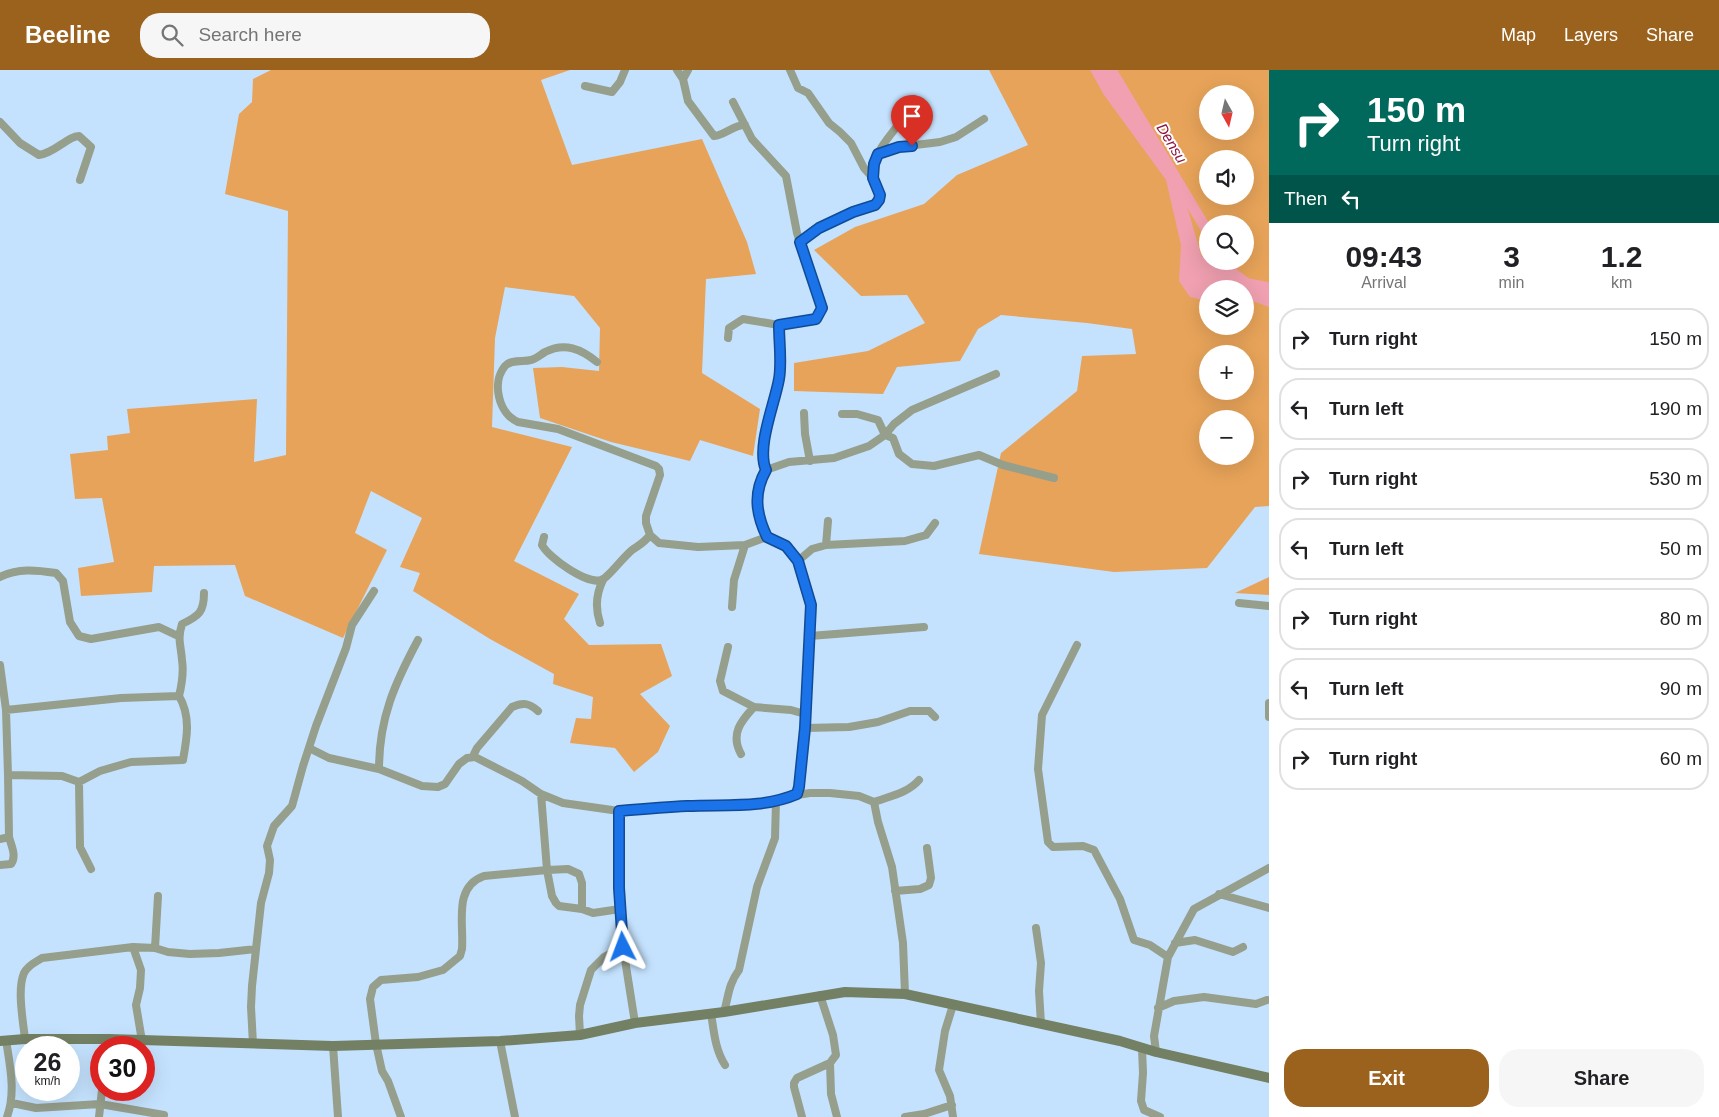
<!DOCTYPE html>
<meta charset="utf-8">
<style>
body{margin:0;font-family:Helvetica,sans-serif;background:#f6f6f6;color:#202124;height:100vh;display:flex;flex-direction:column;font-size:19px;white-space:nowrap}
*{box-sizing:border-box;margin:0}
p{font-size:16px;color:#757577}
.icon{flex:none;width:28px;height:28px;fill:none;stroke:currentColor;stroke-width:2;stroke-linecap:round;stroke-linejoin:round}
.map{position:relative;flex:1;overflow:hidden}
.details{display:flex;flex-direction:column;background:#fff;width:450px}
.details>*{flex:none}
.guide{background:#00695c;color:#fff;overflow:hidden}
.needle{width:32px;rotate:172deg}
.fabs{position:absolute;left:1199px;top:15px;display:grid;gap:10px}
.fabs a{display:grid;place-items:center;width:55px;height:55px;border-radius:50%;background:#fff;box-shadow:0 5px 20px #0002;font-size:25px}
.speed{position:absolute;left:15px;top:966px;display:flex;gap:10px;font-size:25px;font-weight:700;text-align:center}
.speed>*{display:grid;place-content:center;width:65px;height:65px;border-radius:50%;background:#fff;box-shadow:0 5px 20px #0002;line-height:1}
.speed small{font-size:12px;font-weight:400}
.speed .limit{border:8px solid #d22;background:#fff;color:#111}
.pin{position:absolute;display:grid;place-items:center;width:42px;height:42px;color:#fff;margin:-51px -21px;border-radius:50% 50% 50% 0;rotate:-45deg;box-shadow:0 0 5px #0007}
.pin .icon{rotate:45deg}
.me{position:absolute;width:55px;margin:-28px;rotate:357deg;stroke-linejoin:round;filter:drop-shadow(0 0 4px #0008)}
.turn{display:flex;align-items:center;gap:18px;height:105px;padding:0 15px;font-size:22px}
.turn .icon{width:65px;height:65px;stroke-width:2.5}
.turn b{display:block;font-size:35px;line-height:42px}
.then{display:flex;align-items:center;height:48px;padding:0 15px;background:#0003;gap:10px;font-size:19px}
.eta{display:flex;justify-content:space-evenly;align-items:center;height:85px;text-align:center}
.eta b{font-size:30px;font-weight:700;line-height:35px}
.button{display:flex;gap:10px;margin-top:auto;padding:10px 15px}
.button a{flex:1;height:58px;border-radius:20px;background:#9b621e;color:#fff;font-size:20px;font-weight:700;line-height:58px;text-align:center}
.button a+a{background:#f6f6f6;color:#202124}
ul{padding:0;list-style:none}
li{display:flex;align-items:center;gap:15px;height:62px;margin:0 10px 8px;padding:0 5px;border:2px solid #e0e0e0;border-radius:20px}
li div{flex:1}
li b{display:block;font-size:19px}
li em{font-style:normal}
header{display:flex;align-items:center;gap:30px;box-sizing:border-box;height:70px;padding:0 25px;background:#9b621e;color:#fff}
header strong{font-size:24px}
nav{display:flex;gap:28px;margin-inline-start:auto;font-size:18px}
.search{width:350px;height:45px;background:#f6f6f6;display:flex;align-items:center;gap:12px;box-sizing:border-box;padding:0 18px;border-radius:20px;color:#757577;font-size:19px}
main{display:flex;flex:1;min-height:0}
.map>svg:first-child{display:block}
.green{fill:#e7a359;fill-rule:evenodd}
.water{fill:#f0a0b0}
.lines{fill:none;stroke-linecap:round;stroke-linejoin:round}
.river{stroke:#f0a0b0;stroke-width:11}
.street{stroke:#969e8c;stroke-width:8}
.secondary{stroke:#748064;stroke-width:10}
.route-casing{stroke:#114b97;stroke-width:12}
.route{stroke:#1a73e8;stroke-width:9}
.labels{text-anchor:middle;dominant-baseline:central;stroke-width:4;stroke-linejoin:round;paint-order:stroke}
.water-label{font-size:15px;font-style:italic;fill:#8c1440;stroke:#fff}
</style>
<header>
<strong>Beeline</strong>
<div class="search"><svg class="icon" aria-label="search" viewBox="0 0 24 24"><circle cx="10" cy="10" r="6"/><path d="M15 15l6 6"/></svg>Search here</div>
<nav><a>Map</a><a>Layers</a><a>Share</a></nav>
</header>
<main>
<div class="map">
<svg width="1269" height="1047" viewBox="0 0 1269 1047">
<rect width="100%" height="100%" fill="#c4e2fe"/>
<path class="green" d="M 271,0 L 570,0 L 541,10 L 572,95 L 702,69 L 747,172 L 756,204 L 706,209 L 702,303 L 760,339 L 753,386 L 700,370 L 690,391 L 611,372 L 540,348 L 533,298 L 562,297 L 599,301 L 600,258 L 574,226 L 505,217 L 495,268 L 492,357 L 572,377 L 514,491 L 579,524 L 564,549 L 589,575 L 661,574 L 672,606 L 640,624 L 670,656 L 658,682 L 634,702 L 615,678 L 570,673 L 576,648 L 591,649 L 593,627 L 553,614 L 554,604 L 490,569 L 413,521 L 420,503 L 400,497 L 422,448 L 371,421 L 355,463 L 387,480 L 343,568 L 245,526 L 235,495 L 154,496 L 152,522 L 81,526 L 78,498 L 114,492 L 102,428 L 75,429 L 70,384 L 108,380 L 107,366 L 130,363 L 127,339 L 257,329 L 254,392 L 286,385 L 288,141 L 225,124 L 239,44 L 252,32 L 253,9 Z
M 989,0 L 1269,0 L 1269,436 L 1255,437 L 1207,498 L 1114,502 L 979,484 L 1001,383 L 1077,321 L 1082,286 L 1136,284 L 1132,259 L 1087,253 L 1001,245 L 978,259 L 960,291 L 897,297 L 883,324 L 794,321 L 794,293 L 868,281 L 925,253 L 907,225 L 861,226 L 814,180 L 855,157 L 924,134 L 957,105 L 1028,75 ZM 1208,24 L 1245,24 L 1245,61 L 1208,61 ZM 1208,89 L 1245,89 L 1245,126 L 1208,126 ZM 1208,154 L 1245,154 L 1245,191 L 1208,191 ZM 1208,219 L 1245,219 L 1245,256 L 1208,256 ZM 1208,284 L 1245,284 L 1245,321 L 1208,321 ZM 1208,349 L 1245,349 L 1245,386 L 1208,386 Z
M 1269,507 L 1269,525 L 1235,523 Z"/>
<path class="water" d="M 1090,0 L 1110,0 L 1159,84 L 1180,112 L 1201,185 L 1207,189 L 1208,191 L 1211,191 L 1232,205 L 1268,212 L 1269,213 L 1269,237 L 1245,228 L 1245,219 L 1208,219 L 1207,231 L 1190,227 L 1179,211 L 1181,175 L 1166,110 L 1104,25 Z"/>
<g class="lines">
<path class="river" d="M 1111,0 L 1208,162
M 1225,191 L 1231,202 L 1269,230"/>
<path class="street" d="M 677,0 L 683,9
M 688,0 L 683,9 L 688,31 L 714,66 C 725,65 733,55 745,55
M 790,0 L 798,18 L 808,23 L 829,53 L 840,62 L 851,73 L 864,98 L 873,108
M 585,16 L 612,22 L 620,12 L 625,0
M 0,52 L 20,73 L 39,85 C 55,83 68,66 79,66 L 91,77 L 80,110
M 878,84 L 899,77 L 940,72 L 956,67 L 984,49
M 800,172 C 817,159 834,149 854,142 C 860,140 870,139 875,135 C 885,128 871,108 874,95 C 877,80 889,67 898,55 C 904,47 908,38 914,29
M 728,268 L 729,258 L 743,249 L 779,255 L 816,249 L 822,239 L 797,163 L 786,106 L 752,69 L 733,32
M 597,292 C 581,279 565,272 545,282 C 540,285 536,289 531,290 C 523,292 511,289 505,296 C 491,313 499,344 518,352 L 558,359 L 656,396 L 659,399 L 660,405 L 646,446 L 646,453 L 650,465 L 659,473 L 698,477 L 745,475 L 767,467
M 804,343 L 805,364 L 810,391
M 842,344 L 857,344 L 878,350 L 885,365 L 893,368 L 899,384 L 912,394 L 934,396 L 979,385 L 1003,395 L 1054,408
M 766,400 C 756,377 775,334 779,309 C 782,292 779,273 779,255
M 544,467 L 542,475 C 548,487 587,515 601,510 C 605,509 607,506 610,503 C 617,496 624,487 632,480 C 639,475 644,473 650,465
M 826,475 L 905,471 L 926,465 L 935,453
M 798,491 L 812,479 L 826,475 L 828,451
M 0,507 C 18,498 36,500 56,503 L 63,511 L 70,552 L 79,566 L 91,569 L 159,557 L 178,566
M 1239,533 L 1269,536
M 732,537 L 734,510 L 745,475
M 600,553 C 595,538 596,524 603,510
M 810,566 L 924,557
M 1077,575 L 1042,645 L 1038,699 L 1048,772 L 1053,777 L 1083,776 L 1094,780 L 1120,829 L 1134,870 L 1150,875 L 1168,887
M 728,577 L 720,611 L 723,621 L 754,637 L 791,640 L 805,644
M 0,595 L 6,640 L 8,705 L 62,706 L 79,712 L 80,777 L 91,799
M 1269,633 L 1269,647
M 6,640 L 121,628 L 179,626 C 182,614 184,603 182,590 C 181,575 177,570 182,554 C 199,546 204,542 204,523
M 805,658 L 849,657 L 878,652 L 910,641 L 929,641 L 935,647
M 309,678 L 329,688 L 379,699 L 422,716 L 438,717 L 445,714 L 459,694 L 467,688 L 475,687 L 522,711 L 541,724 L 563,733 L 619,741 L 688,736 L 743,736 L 776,731 L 797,725 L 810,723 L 830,723 L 859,726 L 874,732 C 890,726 908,723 919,710
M 741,684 C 730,664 741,651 754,637
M 475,687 L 474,684 L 477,678 L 512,637 C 523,632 529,633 538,641
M 379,699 C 379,648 395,613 418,570
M 79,712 L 100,701 L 131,692 L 183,690 C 187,668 191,646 179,626
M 541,724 L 547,800 L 552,826 L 556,833 L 559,836 L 582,839 L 593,843 L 620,839
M 797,725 L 805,658 L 811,535 L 798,491 L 786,475 L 767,467 L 759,448 L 758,431 L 759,412 L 766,400 L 789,392 L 834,388 L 869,376 L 885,365 L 894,354 L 912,340 L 996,304
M 874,732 L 878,752 L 892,797 L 903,873 L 905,924
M 619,741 L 619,818 L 623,877 L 635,953
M 0,769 L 9,767 L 8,705
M 0,795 L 11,794 C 17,786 11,775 9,767
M 548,800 L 568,799 L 579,804 L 582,813 L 582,839
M 895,821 L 920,819 L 929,815 L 931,808 L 927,778
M 1219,824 L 1269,838
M 1036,858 L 1041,893 L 1039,921 L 1041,954
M 1175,873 L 1195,870 L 1233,882 L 1243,877
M 133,877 L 141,900 L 140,918 L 136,935 L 142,971
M 155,878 L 158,826
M 953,935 L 945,961 L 939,1000 L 950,1026 L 953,1047
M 1158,938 L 1174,931 L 1204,927 L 1256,934 L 1267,930
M 724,942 C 729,925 728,915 739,900 L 757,817 L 775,768 L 776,731
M 711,943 C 714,962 715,979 725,995
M 580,965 L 579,946 L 580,935 L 591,900 L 604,887 L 623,877
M 25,969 C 23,951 17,919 24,903 C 28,895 36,892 42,888 L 133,877 L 155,878 L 168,882 L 190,884 L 219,883 L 256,879
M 6,970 C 10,996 16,1022 7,1047
M 500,971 L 515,1047
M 253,974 L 251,937 L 252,916 L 261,833 L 269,803 L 270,790 L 267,776 L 274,756 L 292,736 L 303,696 L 316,656 L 346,578 L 352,555 L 374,521
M 333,976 L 338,1047
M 108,978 L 109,969
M 1142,978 L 1143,1003 L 1141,1031 L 1144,1040 L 1160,1047
M 1156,982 L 1154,966 L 1168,887 L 1194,839 L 1269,798
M 830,993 L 831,1024 L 837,1047
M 12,1033 L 36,1038 L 100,1034 L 164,1045
M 99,1047 L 102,1020
M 401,1047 L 388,1011 L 382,1001 L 376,974 L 370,929 L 373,917 L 381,910 L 418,907 L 443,900 L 460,886 L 462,879 C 464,853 453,817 484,806 L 547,800
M 802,1047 L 794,1017 L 794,1013 L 797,1008 L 830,993 L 836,985 L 833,965 L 820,925
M 905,1047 L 924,1044 L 952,1035"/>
<path class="secondary" d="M 0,971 L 25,969 L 109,969 L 333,976 L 500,971 L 580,965 L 635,953 L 724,942 L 845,922 L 905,924 L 1120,971 L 1156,982 L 1269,1008"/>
</g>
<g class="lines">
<g class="route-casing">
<path id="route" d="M 623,877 L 619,818 L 619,741 C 642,739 665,737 687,736 C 725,734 762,739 797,724 L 799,717 L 805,658 L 811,535 L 798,491 L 786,476 L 767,467 C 756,444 753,423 766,400 C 756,377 775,333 779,309 C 782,292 779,273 779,255 L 816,249 L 822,238 L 800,172 L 819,158 L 853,142 L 875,135 L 879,130 L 880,125 L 873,108 L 874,94 L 878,84 L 899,77 L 912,76"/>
</g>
<use href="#route" class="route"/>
</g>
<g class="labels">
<g class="water-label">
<text transform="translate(1172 73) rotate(59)">Densu</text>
</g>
</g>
</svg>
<div class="fabs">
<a><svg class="needle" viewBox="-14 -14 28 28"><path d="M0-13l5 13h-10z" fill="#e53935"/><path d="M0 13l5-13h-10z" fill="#757577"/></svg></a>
<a><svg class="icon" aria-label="sound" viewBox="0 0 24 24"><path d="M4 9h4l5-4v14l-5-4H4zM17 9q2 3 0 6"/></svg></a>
<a><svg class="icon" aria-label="search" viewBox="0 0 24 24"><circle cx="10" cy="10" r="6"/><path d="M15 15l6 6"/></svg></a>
<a><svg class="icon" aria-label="layers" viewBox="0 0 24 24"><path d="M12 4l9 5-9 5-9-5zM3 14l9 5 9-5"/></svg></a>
<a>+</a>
<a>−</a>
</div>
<div class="speed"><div>26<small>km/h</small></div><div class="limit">30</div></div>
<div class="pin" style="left:912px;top:76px;background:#d93025"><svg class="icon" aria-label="arrive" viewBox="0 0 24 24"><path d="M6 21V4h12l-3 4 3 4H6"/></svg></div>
<svg class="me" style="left:623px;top:877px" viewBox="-20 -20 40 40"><path d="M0-17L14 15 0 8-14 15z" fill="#1a73e8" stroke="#fff" stroke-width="4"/></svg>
</div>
<section class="details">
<div class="guide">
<div class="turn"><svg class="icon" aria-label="right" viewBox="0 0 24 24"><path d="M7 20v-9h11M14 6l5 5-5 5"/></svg><div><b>150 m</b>Turn right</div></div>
<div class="then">Then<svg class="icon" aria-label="left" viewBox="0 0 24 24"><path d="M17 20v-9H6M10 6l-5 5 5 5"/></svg></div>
</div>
<div class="eta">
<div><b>09:43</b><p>Arrival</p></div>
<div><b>3</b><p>min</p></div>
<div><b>1.2</b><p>km</p></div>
</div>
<ul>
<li><svg class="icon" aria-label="right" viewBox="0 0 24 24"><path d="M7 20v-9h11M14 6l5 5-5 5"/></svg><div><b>Turn right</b></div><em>150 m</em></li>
<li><svg class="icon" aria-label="left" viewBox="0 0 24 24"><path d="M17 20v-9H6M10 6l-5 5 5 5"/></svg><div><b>Turn left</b></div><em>190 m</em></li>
<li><svg class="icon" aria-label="right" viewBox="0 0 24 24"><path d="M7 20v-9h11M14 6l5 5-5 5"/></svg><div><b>Turn right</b></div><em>530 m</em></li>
<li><svg class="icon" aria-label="left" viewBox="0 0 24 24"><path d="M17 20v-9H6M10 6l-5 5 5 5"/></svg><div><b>Turn left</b></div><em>50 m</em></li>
<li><svg class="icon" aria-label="right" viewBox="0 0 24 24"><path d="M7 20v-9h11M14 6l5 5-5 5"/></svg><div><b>Turn right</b></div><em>80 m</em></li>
<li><svg class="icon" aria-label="left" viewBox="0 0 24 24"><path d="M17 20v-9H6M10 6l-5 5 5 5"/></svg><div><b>Turn left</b></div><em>90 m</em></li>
<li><svg class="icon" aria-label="right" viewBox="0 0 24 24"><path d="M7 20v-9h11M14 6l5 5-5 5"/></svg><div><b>Turn right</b></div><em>60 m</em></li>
</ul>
<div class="button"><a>Exit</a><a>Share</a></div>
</section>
</main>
